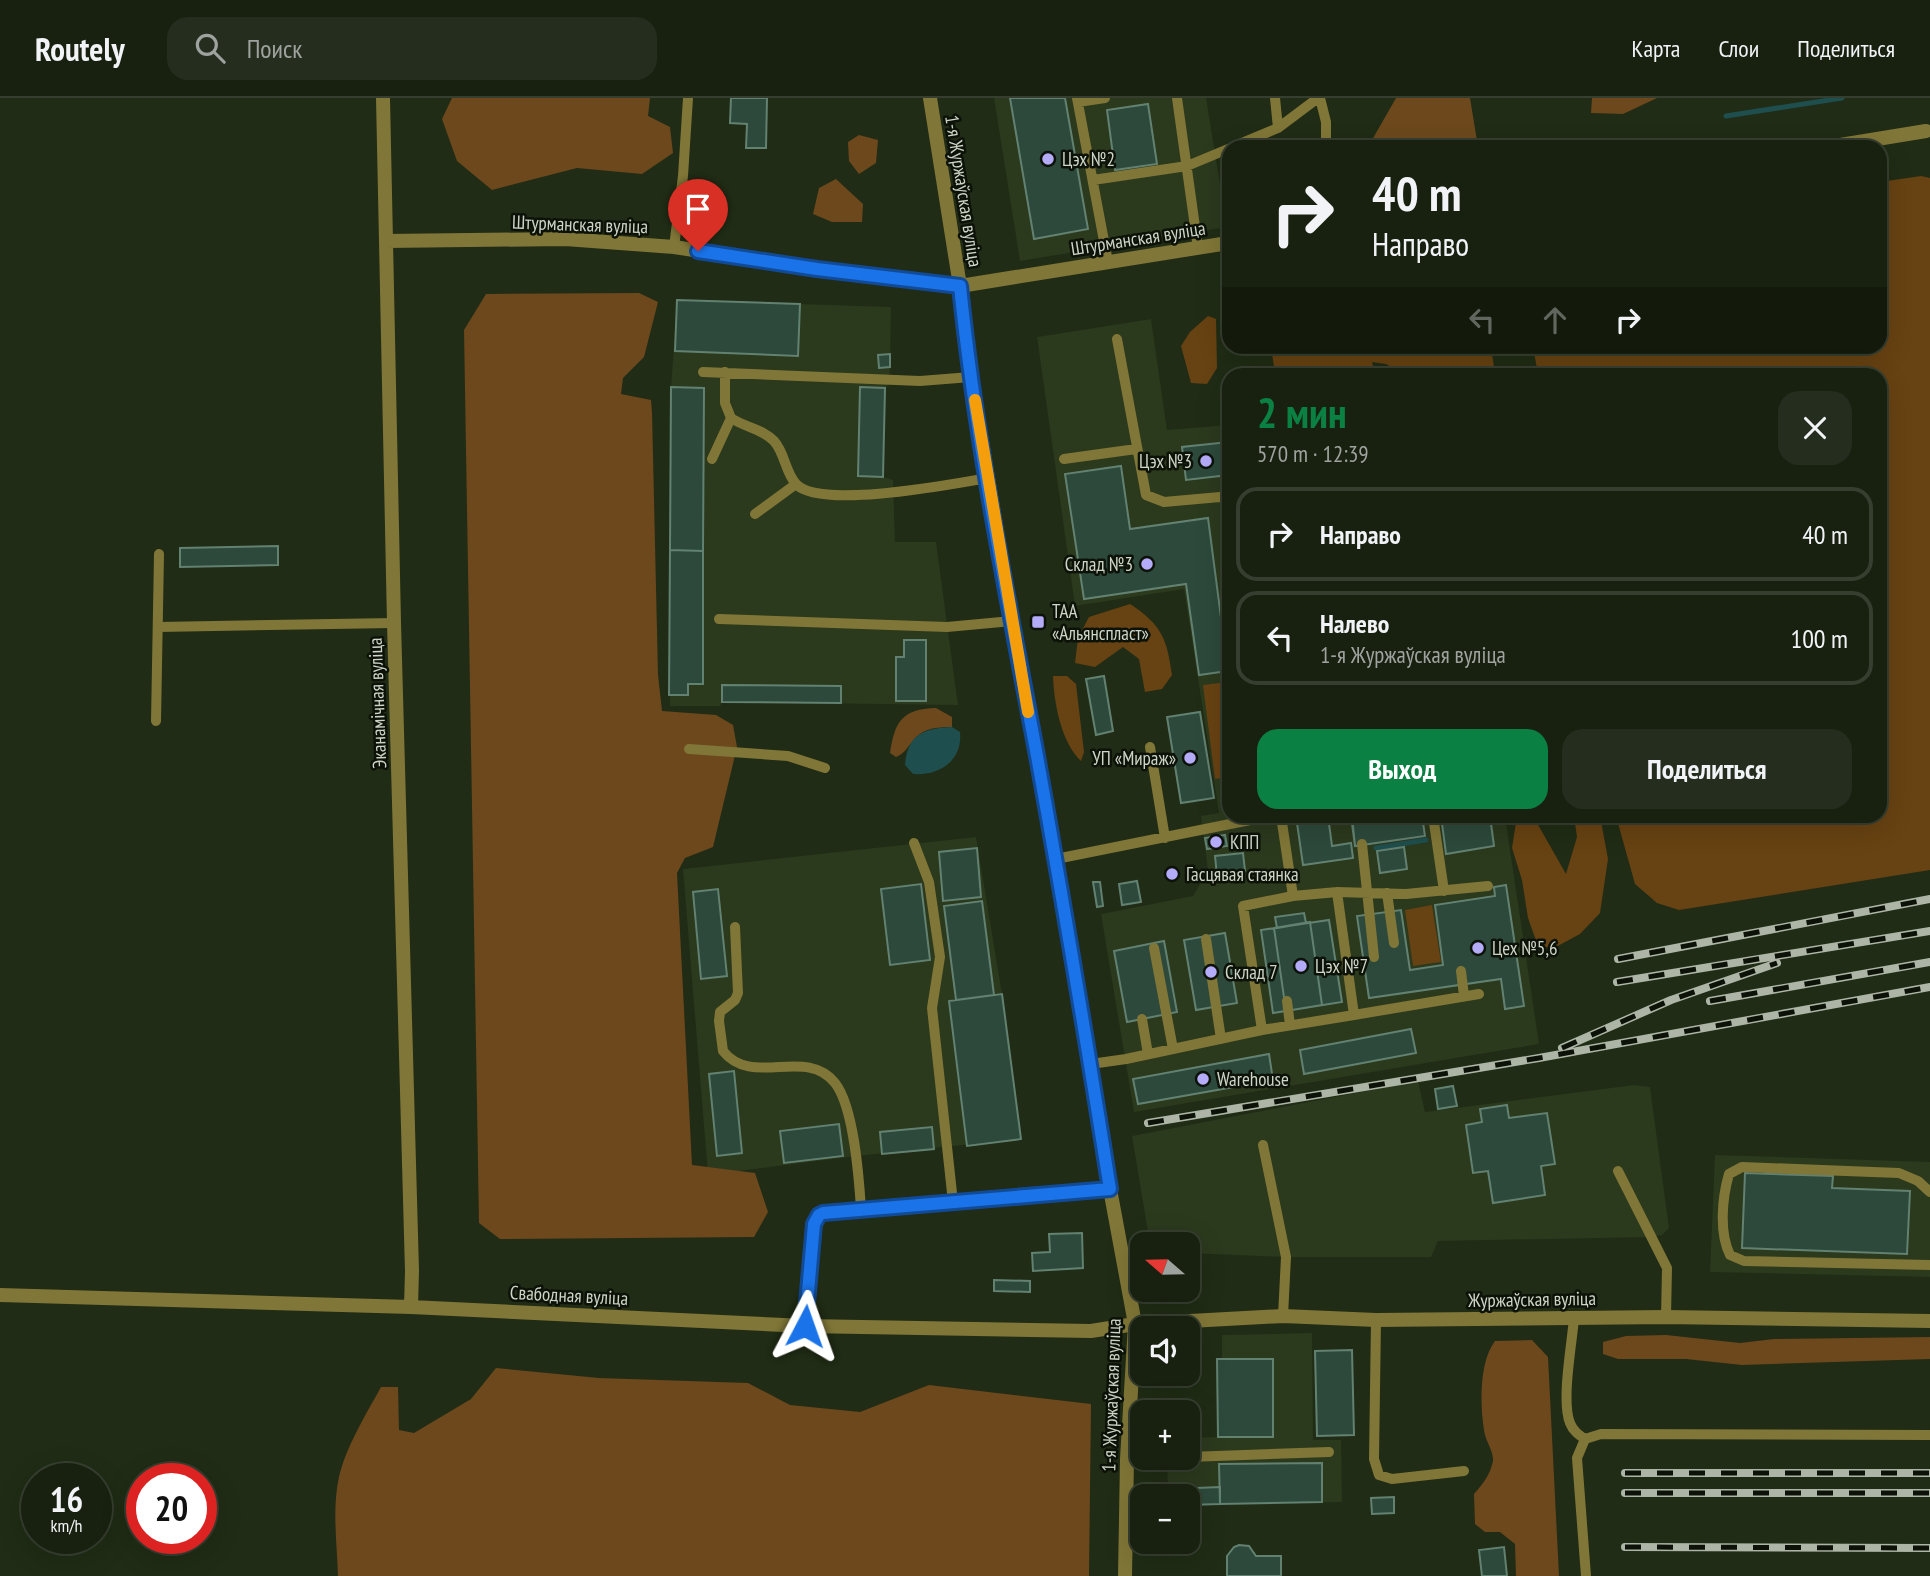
<!DOCTYPE html>
<html lang="ru">
<meta charset="utf-8">
<style>
body{margin:0;font-family:"PT Sans Narrow",sans-serif;background:#252e1e;color:#f1f3f6;height:100vh;display:flex;flex-direction:column;font-size:26px;white-space:nowrap}
*{box-sizing:border-box;margin:0}
p{font-size:23px;color:#9fa39f}
.icon{flex:none;width:38px;height:38px;fill:none;stroke:currentColor;stroke-width:2;stroke-linecap:round;stroke-linejoin:round}
.map{position:relative;flex:1;overflow:hidden}
.side{position:absolute;left:1222px;top:270px;width:665px;height:455px;display:flex;flex-direction:column;background:#182110;border-radius:21px;box-shadow:0 7px 28px #0002,0 0 0 2px #363e30}
.side>*{flex:none}
.guide{position:absolute;left:1222px;top:42px;width:665px;height:214px;border-radius:21px;box-shadow:0 7px 28px #0002,0 0 0 2px #363e30;background:#182110;color:#f1f3f6;overflow:hidden}
.needle{width:46px;rotate:290deg}
.tools{position:absolute;left:1130px;top:1134px;display:grid;gap:14px}
.tools a{display:grid;place-items:center;width:70px;height:70px;border-radius:14px;background:#182110;box-shadow:0 7px 28px #0002,0 0 0 2px #363e30;font-size:35px}
.speed{position:absolute;left:21px;top:1365px;display:flex;gap:14px;font-size:35px;font-weight:700;text-align:center}
.speed>*{display:grid;place-content:center;width:91px;height:91px;border-radius:50%;background:#182110;box-shadow:0 7px 28px #0002,0 0 0 2px #363e30;line-height:1}
.speed small{font-size:18px;font-weight:400}
.speed .limit{border:10px solid #d22;background:#fff;color:#111}
.pin{position:absolute;display:grid;place-items:center;width:60px;height:60px;color:#fff;margin:-72px -30px;border-radius:50% 50% 50% 0;rotate:-45deg;box-shadow:0 0 7px #0007}
.pin .icon{rotate:45deg}
.me{position:absolute;width:77px;margin:-38px;rotate:4deg;stroke-linejoin:round;filter:drop-shadow(0 0 5px #0008)}
.turn{display:flex;align-items:center;gap:24px;height:147px;padding:0 35px;font-size:32px}
.turn .icon{width:91px;height:91px;stroke-width:2.5}
.turn b{display:block;font-size:49px;line-height:60px}
.lanes{display:flex;align-items:center;height:66px;padding:0 35px;background:#0003;justify-content:center;gap:35px;direction:ltr}
.lanes .off{opacity:.35}
.round{display:grid;place-items:center;flex:none;width:74px;height:74px;border-radius:21px;background:#252e1e}
.summary{display:flex;align-items:center;justify-content:space-between;height:119px;padding:0 35px}
h1{font-size:42px;font-weight:800;line-height:52px;color:#0b8043}
.primary-button{display:flex;gap:14px;margin-top:auto;padding:14px 35px}
.primary-button a{flex:1;height:80px;border-radius:21px;background:#0b8043;color:#fff;font-size:28px;font-weight:800;line-height:80px;text-align:center}
.primary-button a+a{background:#252e1e;color:#f1f3f6}
ul{padding:0;list-style:none}
li{display:flex;align-items:center;gap:21px;height:94px;margin:0 14px 10px;padding:0 21px;border:4px solid #363e30;border-radius:21px}
li div{flex:1}
li b{display:block;font-size:26px}
li em{font-style:normal}
header{display:flex;align-items:center;gap:42px;box-sizing:border-box;height:98px;padding:0 35px;background:#182110;border-bottom:2px solid #363e30}
header strong{font-size:33px}
nav{display:flex;gap:38px;margin-inline-start:auto;font-size:24px}
.search{width:490px;height:63px;background:#252e1e;display:flex;align-items:center;gap:18px;box-sizing:border-box;padding:0 24px;border-radius:21px;color:#9fa39f;font-size:26px}
.map>svg:first-child{display:block}
.built{fill:#2b391d}
.green{fill:#674212}
.forest{fill:#6c481c}
.water{fill:#1e4e4d}
.lines{fill:none;stroke-linecap:round;stroke-linejoin:round}
.stream{stroke:#1e4e4d;stroke-width:5}
.building{fill:#2c493b;stroke:#628171;stroke-width:2}
.service{stroke:#807637;stroke-width:10}
.minor{stroke:#807637;stroke-width:14}
.tertiary{stroke:#807637;stroke-width:14}
.rail-casing{stroke:#adb6a6;stroke-width:8}
.rail{stroke:#0d1209;stroke-width:5;stroke-dasharray:16;stroke-linecap:butt}
.route-casing{stroke:#114b97;stroke-width:18}
.route{stroke:#1a73e8;stroke-width:12}
.slow{stroke:#f59e0b;stroke-width:12}
.poi-dot{fill:#b4acf9;stroke:#0d1209;stroke-width:2.5}
.labels{text-anchor:middle;dominant-baseline:central;stroke-width:5;stroke-linejoin:round;paint-order:stroke}
.poi-label{font-size:19px;fill:#cdd5c6;stroke:#0d1209;text-anchor:start}
.street-label{font-size:19px;fill:#cdd5c6;stroke:#0d1209}
</style>
<header>
<strong>Routely</strong>
<div class="search"><svg class="icon" aria-label="search" viewBox="0 0 24 24"><circle cx="10" cy="10" r="6"/><path d="M15 15l6 6"/></svg>Поиск</div>
<nav><a>Карта</a><a>Слои</a><a>Поделиться</a></nav>
</header>
<div class="map">
<svg width="1930" height="1478" viewBox="0 0 1930 1478">
<rect width="100%" height="100%" fill="#202c15"/>
<path class="built" d="M 994,0 L 1206,0 L 1227,129 L 1020,163 Z
M 677,202 L 891,209 L 890,269 L 889,286 L 885,290 L 883,379 L 893,382 L 895,444 L 936,444 L 958,607 L 722,604 L 720,608 L 670,608 L 671,290 Z
M 1151,221 L 1167,332 L 1228,327 L 1228,718 L 1505,718 L 1539,946 L 1134,1014 L 1101,816 L 1193,798 L 1208,773 L 1201,718 L 1219,715 L 1184,491 L 1075,508 L 1037,239 Z
M 976,739 L 1002,896 L 1021,1041 L 857,1058 L 708,1077 L 683,771 Z
M 1418,983 L 1425,1014 L 1634,987 L 1650,989 L 1669,1130 L 1662,1137 L 1652,1139 L 1438,1143 L 1431,1159 L 1286,1159 L 1188,1155 L 1188,1146 L 1150,1146 L 1132,1038 Z
M 1715,1057 L 1930,1064 L 1930,1179 L 1710,1174 Z
M 1312,1235 L 1313,1342 L 1341,1342 L 1342,1404 L 1188,1407 L 1188,1398 L 1168,1398 L 1167,1360 L 1188,1360 L 1188,1340 L 1218,1339 L 1217,1261 L 1222,1261 L 1222,1237 Z"/>
<path class="green" d="M 1921,78 L 1930,80 L 1930,772 L 1679,812 L 1657,805 L 1635,786 L 1616,718 L 1880,718 L 1880,276 L 1538,276 L 1533,249 L 1880,248 L 1880,84 Z
M 1208,218 L 1216,221 L 1217,270 L 1207,286 L 1191,285 L 1181,248 L 1190,234 Z
M 1276,248 L 1491,249 L 1495,276 L 1404,276 L 1386,266 L 1372,264 L 1375,276 L 1275,276 L 1272,255 Z
M 1130,506 C 1162,527 1167,541 1172,577 L 1162,591 L 1145,594 L 1139,561 L 1123,549 L 1095,569 L 1075,565 L 1078,540 L 1089,519 Z
M 1053,578 L 1067,578 L 1076,586 L 1084,654 L 1081,663 C 1061,644 1054,605 1053,578 Z
M 1227,584 L 1228,679 L 1215,681 L 1203,587 Z
M 1517,718 L 1533,718 L 1566,776 L 1577,739 L 1574,718 L 1600,718 L 1608,761 L 1600,815 L 1580,836 L 1554,850 L 1538,848 L 1528,820 L 1522,782 L 1512,750 Z
M 1432,807 L 1441,864 L 1413,868 L 1405,812 Z"/>
<path class="forest" d="M 452,0 L 650,0 L 648,18 L 670,29 L 673,55 L 642,76 L 577,70 L 492,92 L 457,63 L 442,21 Z
M 1396,0 L 1470,0 L 1478,49 L 1368,49 Z
M 1592,0 L 1657,0 L 1623,16 L 1591,15 Z
M 859,37 L 878,42 L 876,65 L 859,76 L 849,63 L 848,44 Z
M 836,81 L 863,106 L 862,124 L 832,124 L 813,116 L 819,90 Z
M 639,195 L 658,204 L 644,259 L 623,280 L 621,296 L 651,302 L 652,314 L 658,577 L 662,613 L 716,617 L 733,627 L 737,649 L 713,749 L 685,760 L 677,775 L 692,1067 L 755,1075 L 768,1114 L 754,1139 L 500,1141 L 479,1125 L 464,232 L 486,196 Z
M 936,610 L 952,619 L 952,629 C 937,629 922,630 912,644 C 906,651 905,655 896,659 L 890,655 C 895,623 902,611 936,610 Z
M 1666,1237 L 1740,1245 L 1774,1241 L 1930,1239 L 1930,1261 L 1742,1267 L 1686,1261 L 1618,1261 L 1603,1256 L 1603,1244 L 1626,1238 Z
M 1532,1242 L 1548,1259 L 1559,1478 L 1516,1478 L 1515,1446 L 1500,1434 L 1485,1434 L 1475,1426 L 1474,1396 C 1483,1386 1490,1377 1493,1363 C 1494,1354 1485,1342 1484,1332 C 1480,1307 1479,1264 1495,1243 Z
M 496,1270 L 599,1280 L 748,1285 L 790,1307 L 860,1314 L 929,1287 L 1091,1306 L 1089,1478 L 338,1478 C 337,1446 332,1410 339,1379 C 346,1349 366,1316 381,1289 L 398,1289 L 399,1332 L 414,1335 L 471,1301 Z"/>
<path class="water" d="M 952,629 L 960,634 C 963,662 940,678 913,676 L 905,667 C 907,636 925,630 952,629 Z"/>
<g class="lines">
<path class="stream" d="M 1726,18 L 1842,0
M 1376,750 L 1426,742"/>
</g>
<path class="building" d="M 731,0 L 767,0 L 766,50 L 746,50 L 747,26 L 730,25 Z
M 1010,0 L 1065,0 L 1088,131 L 1034,141 Z
M 1148,6 L 1157,66 L 1115,72 L 1107,12 Z
M 677,202 L 800,206 L 798,258 L 675,253 Z
M 890,256 L 890,269 L 879,270 L 878,257 Z
M 671,289 L 704,290 L 703,453 L 670,452 Z
M 860,289 L 885,290 L 883,379 L 858,378 Z
M 1228,344 L 1228,377 L 1186,382 L 1182,349 Z
M 1121,368 L 1130,431 L 1208,420 L 1228,573 L 1199,577 L 1186,486 L 1084,501 L 1065,376 Z
M 278,448 L 278,467 L 180,469 L 180,450 Z
M 670,452 L 703,453 L 703,586 L 688,586 L 688,597 L 669,597 Z
M 904,542 L 926,542 L 926,603 L 896,603 L 896,559 L 904,559 Z
M 1104,578 L 1113,633 L 1096,637 L 1086,581 Z
M 722,587 L 841,588 L 841,605 L 722,604 Z
M 1200,614 L 1214,700 L 1181,705 L 1167,619 Z
M 1296,718 L 1328,718 L 1332,748 L 1351,745 L 1353,760 L 1303,767 Z
M 1339,718 L 1422,718 L 1425,738 L 1355,748 L 1352,718 L 1340,720 Z
M 1351,718 L 1422,718 L 1425,738 L 1355,748 Z
M 1441,718 L 1490,718 L 1494,748 L 1446,756 Z
M 1225,737 L 1227,748 L 1207,751 L 1205,740 Z
M 1404,749 L 1407,771 L 1380,775 L 1377,753 Z
M 977,750 L 981,799 L 943,803 L 939,754 Z
M 1243,755 L 1245,773 L 1217,777 L 1215,758 Z
M 1137,783 L 1141,804 L 1122,807 L 1119,786 Z
M 1093,784 L 1100,784 L 1103,808 L 1097,809 Z
M 921,786 L 930,862 L 890,867 L 881,791 Z
M 1506,787 L 1524,908 L 1505,911 L 1501,881 L 1369,900 L 1357,818 L 1401,812 L 1410,872 L 1443,867 L 1435,807 L 1495,798 L 1494,789 Z
M 718,791 L 727,878 L 701,881 L 693,794 Z
M 982,803 L 994,897 L 956,902 L 944,808 Z
M 1304,815 L 1306,825 L 1277,830 L 1275,819 Z
M 1329,822 L 1342,904 L 1273,915 L 1261,832 Z
M 1310,824 L 1322,907 L 1286,913 L 1274,830 Z
M 1225,835 L 1237,905 L 1196,912 L 1184,842 Z
M 1164,843 L 1177,914 L 1127,924 L 1114,853 Z
M 1002,896 L 1021,1041 L 967,1048 L 949,903 Z
M 1411,931 L 1416,955 L 1304,976 L 1300,952 Z
M 1269,956 L 1273,982 L 1138,1006 L 1133,981 Z
M 734,973 L 742,1055 L 717,1058 L 709,976 Z
M 1453,988 L 1457,1008 L 1438,1011 L 1435,991 Z
M 1507,1007 L 1509,1020 L 1547,1015 L 1555,1066 L 1541,1068 L 1545,1097 L 1493,1105 L 1488,1073 L 1473,1075 L 1466,1027 L 1482,1024 L 1480,1011 Z
M 839,1026 L 843,1058 L 784,1065 L 780,1033 Z
M 932,1029 L 934,1051 L 882,1056 L 880,1034 Z
M 1745,1075 L 1833,1078 L 1832,1090 L 1910,1093 L 1907,1156 L 1742,1150 Z
M 1082,1135 L 1083,1170 L 1033,1173 L 1032,1155 L 1050,1154 L 1049,1136 Z
M 994,1182 L 1030,1183 L 1030,1194 L 994,1193 Z
M 1352,1252 L 1354,1337 L 1317,1338 L 1315,1253 Z
M 1217,1261 L 1273,1261 L 1273,1339 L 1218,1339 Z
M 1322,1365 L 1322,1404 L 1220,1406 L 1219,1366 Z
M 1220,1389 L 1220,1406 L 1188,1407 L 1188,1398 L 1171,1398 L 1171,1391 Z
M 1394,1399 L 1394,1415 L 1372,1416 L 1371,1400 Z
M 1239,1447 L 1249,1448 L 1256,1458 L 1281,1458 L 1281,1478 L 1227,1478 L 1227,1458 L 1234,1449 Z
M 1504,1449 L 1507,1478 L 1482,1478 L 1479,1452 Z"/>
<g class="lines">
<path class="service" d="M 1077,0 L 1108,164
M 1177,0 L 1198,150
M 1275,0 L 1278,30
M 1320,0 L 1326,24 L 1326,49
M 1078,4 L 1105,0
M 1232,49 L 1278,30 L 1318,0
M 1093,82 L 1187,68 L 1228,51
M 674,149 L 683,78 L 688,0
M 1117,241 L 1146,397 L 1164,404 L 1220,399 L 1228,401
M 703,274 L 920,283 L 971,279
M 725,274 L 725,305 L 731,320 C 744,329 763,331 774,343 C 785,355 785,374 796,386 C 820,412 953,386 988,380
M 712,361 L 731,320
M 1064,361 L 1136,351
M 755,416 L 796,386
M 1226,444 L 1228,443
M 719,521 L 947,529 L 1012,523
M 158,529 L 394,525
M 156,623 L 159,456
M 1150,649 L 1165,740
M 689,651 L 788,658 L 825,670
M 1281,718 L 1293,798
M 1433,718 L 1444,793
M 914,745 L 929,784 L 940,859 L 932,910 L 953,1104
M 1362,746 L 1374,859
M 1056,761 L 1270,718
M 1387,795 L 1394,845
M 735,829 L 738,895 L 735,902 L 720,914 L 719,923 L 723,953 C 752,990 806,948 835,985 C 854,1009 859,1080 861,1111 L 1110,1091
M 1206,841 L 1221,941
M 1154,850 L 1173,951
M 1461,873 L 1464,898
M 1287,903 L 1290,927
M 1354,917 L 1479,896
M 1142,921 L 1148,956
M 1262,932 L 1243,808 L 1293,798 L 1337,794 L 1406,796 L 1488,788
M 1091,966 L 1126,961 L 1262,932 L 1354,917 L 1337,794
M 1263,1047 L 1286,1159 L 1283,1218
M 1618,1073 L 1667,1170 L 1666,1219
M 1930,1094 L 1918,1083 L 1899,1075 L 1742,1069 L 1729,1076 C 1722,1100 1719,1135 1730,1157 L 1744,1163 L 1930,1167
M 1574,1220 C 1572,1246 1561,1303 1570,1325 C 1573,1333 1579,1337 1585,1341
M 1376,1222 L 1374,1361 L 1379,1377 L 1392,1381 L 1464,1373
M 805,1228 L 816,1120 L 823,1115 L 861,1111
M 1188,1359 L 1329,1354
M 1127,1361 L 1178,1360
M 1586,1478 L 1577,1360 L 1585,1341 L 1601,1336 L 1930,1337"/>
<path class="minor" d="M 383,0 L 394,525 L 412,1173 L 411,1209
M 1828,49 L 1926,33
M 386,143 L 565,141 L 674,149 L 817,171 L 960,188 L 1228,145
M 0,1197 L 411,1209 L 805,1228 L 1091,1233 L 1135,1226 L 1110,1091 L 1056,761 L 1012,523 L 971,279 L 960,188 L 930,0"/>
<path class="tertiary" d="M 1125,1478 L 1127,1361 L 1135,1226 L 1283,1218 L 1376,1222 L 1666,1219 L 1930,1223"/>
<g class="rail-casing">
<path id="rail" d="M 1618,861 L 1930,801
M 1617,884 L 1930,833
M 1710,903 L 1930,864
M 1562,950 L 1671,902 L 1777,865
M 1148,1025 L 1539,960 L 1930,889
M 1625,1375 L 1930,1375
M 1625,1395 L 1930,1395
M 1625,1449 L 1930,1450"/>
</g>
<use href="#rail" class="rail"/>
</g>
<g class="lines">
<g class="route-casing">
<path id="route" d="M 698,153 L 817,171 L 960,188 C 976,346 1008,502 1037,658 C 1063,802 1087,946 1110,1091 L 823,1115 L 819,1117 L 814,1126 L 805,1228"/>
</g>
<use href="#route" class="route"/>
<path class="slow" d="M 975,302 L 1028,614"/>
</g>
<g class="poi-dot">
<circle cx="1048" cy="61" r="7"/>
<circle cx="1206" cy="363" r="7"/>
<circle cx="1147" cy="466" r="7"/>
<rect x="1031" y="517" width="14" height="14" rx="3.5"/>
<circle cx="1190" cy="660" r="7"/>
<circle cx="1216" cy="744" r="7"/>
<circle cx="1172" cy="776" r="7"/>
<circle cx="1478" cy="850" r="7"/>
<circle cx="1301" cy="868" r="7"/>
<circle cx="1211" cy="874" r="7"/>
<circle cx="1203" cy="981" r="7"/>
</g>
<g class="labels">
<g class="poi-label">
<text x="1062" y="61">Цэх №2</text>
<text x="1192" y="363" text-anchor="end">Цэх №3</text>
<text x="1133" y="466" text-anchor="end">Склад №3</text>
<text x="1052" y="513">ТАА<tspan x="1052" dy="22">«Альянспласт»</tspan></text>
<text x="1176" y="660" text-anchor="end">УП «Мираж»</text>
<text x="1230" y="744">КПП</text>
<text x="1186" y="776">Гасцявая стаянка</text>
<text x="1492" y="850">Цех №5,6</text>
<text x="1315" y="868">Цэх №7</text>
<text x="1225" y="874">Склад 7</text>
<text x="1217" y="981">Warehouse</text>
</g>
<g class="street-label">
<text transform="translate(964 93) rotate(81)">1-я Журжаўская вуліца</text>
<text transform="translate(580 126) rotate(2)">Штурманская вуліца</text>
<text transform="translate(1138 140) rotate(-9)">Штурманская вуліца</text>
<text transform="translate(377 605) rotate(-92)">Эканамічная вуліца</text>
<text transform="translate(569 1197) rotate(3)">Свабодная вуліца</text>
<text transform="translate(1532 1201) rotate(-1)">Журжаўская вуліца</text>
<text transform="translate(1111 1297) rotate(-88)">1-я Журжаўская вуліца</text>
</g>
</g>
</svg>
<div class="tools">
<a><svg class="needle" viewBox="-14 -14 28 28"><path d="M0-13l5 13h-10z" fill="#e53935"/><path d="M0 13l5-13h-10z" fill="#9fa39f"/></svg></a>
<a><svg class="icon" aria-label="sound" viewBox="0 0 24 24"><path d="M4 9h4l5-4v14l-5-4H4zM17 9q2 3 0 6"/></svg></a>
<a>+</a>
<a>−</a>
</div>
<div class="speed"><div>16<small>km/h</small></div><div class="limit">20</div></div>
<div class="pin" style="left:698px;top:153px;background:#d93025"><svg class="icon" aria-label="arrive" viewBox="0 0 24 24"><path d="M6 21V4h12l-3 4 3 4H6"/></svg></div>
<svg class="me" style="left:805px;top:1228px" viewBox="-20 -20 40 40"><path d="M0-17L14 15 0 8-14 15z" fill="#1a73e8" stroke="#fff" stroke-width="4"/></svg>
<div class="guide">
<div class="turn"><svg class="icon" aria-label="right" viewBox="0 0 24 24"><path d="M7 20v-9h11M14 6l5 5-5 5"/></svg><div><b>40 m</b>Направо</div></div>
<div class="lanes"><svg class="icon off" aria-label="left" viewBox="0 0 24 24"><path d="M17 20v-9H6M10 6l-5 5 5 5"/></svg><svg class="icon off" aria-label="ahead" viewBox="0 0 24 24"><path d="M12 20V5M6 11l6-6 6 6"/></svg><svg class="icon" aria-label="right" viewBox="0 0 24 24"><path d="M7 20v-9h11M14 6l5 5-5 5"/></svg></div>
</div>
<section class="side">
<div class="summary"><div><h1>2 мин</h1><p>570 m · 12:39</p></div><a class="round"><svg class="icon" aria-label="close" viewBox="0 0 24 24"><path d="M6 6l12 12M18 6L6 18"/></svg></a></div>
<ul>
<li><svg class="icon" aria-label="right" viewBox="0 0 24 24"><path d="M7 20v-9h11M14 6l5 5-5 5"/></svg><div><b>Направо</b></div><em>40 m</em></li>
<li><svg class="icon" aria-label="left" viewBox="0 0 24 24"><path d="M17 20v-9H6M10 6l-5 5 5 5"/></svg><div><b>Налево</b><p>1-я Журжаўская вуліца</p></div><em>100 m</em></li>
</ul>
<div class="primary-button"><a>Выход</a><a>Поделиться</a></div>
</section>
</div>
